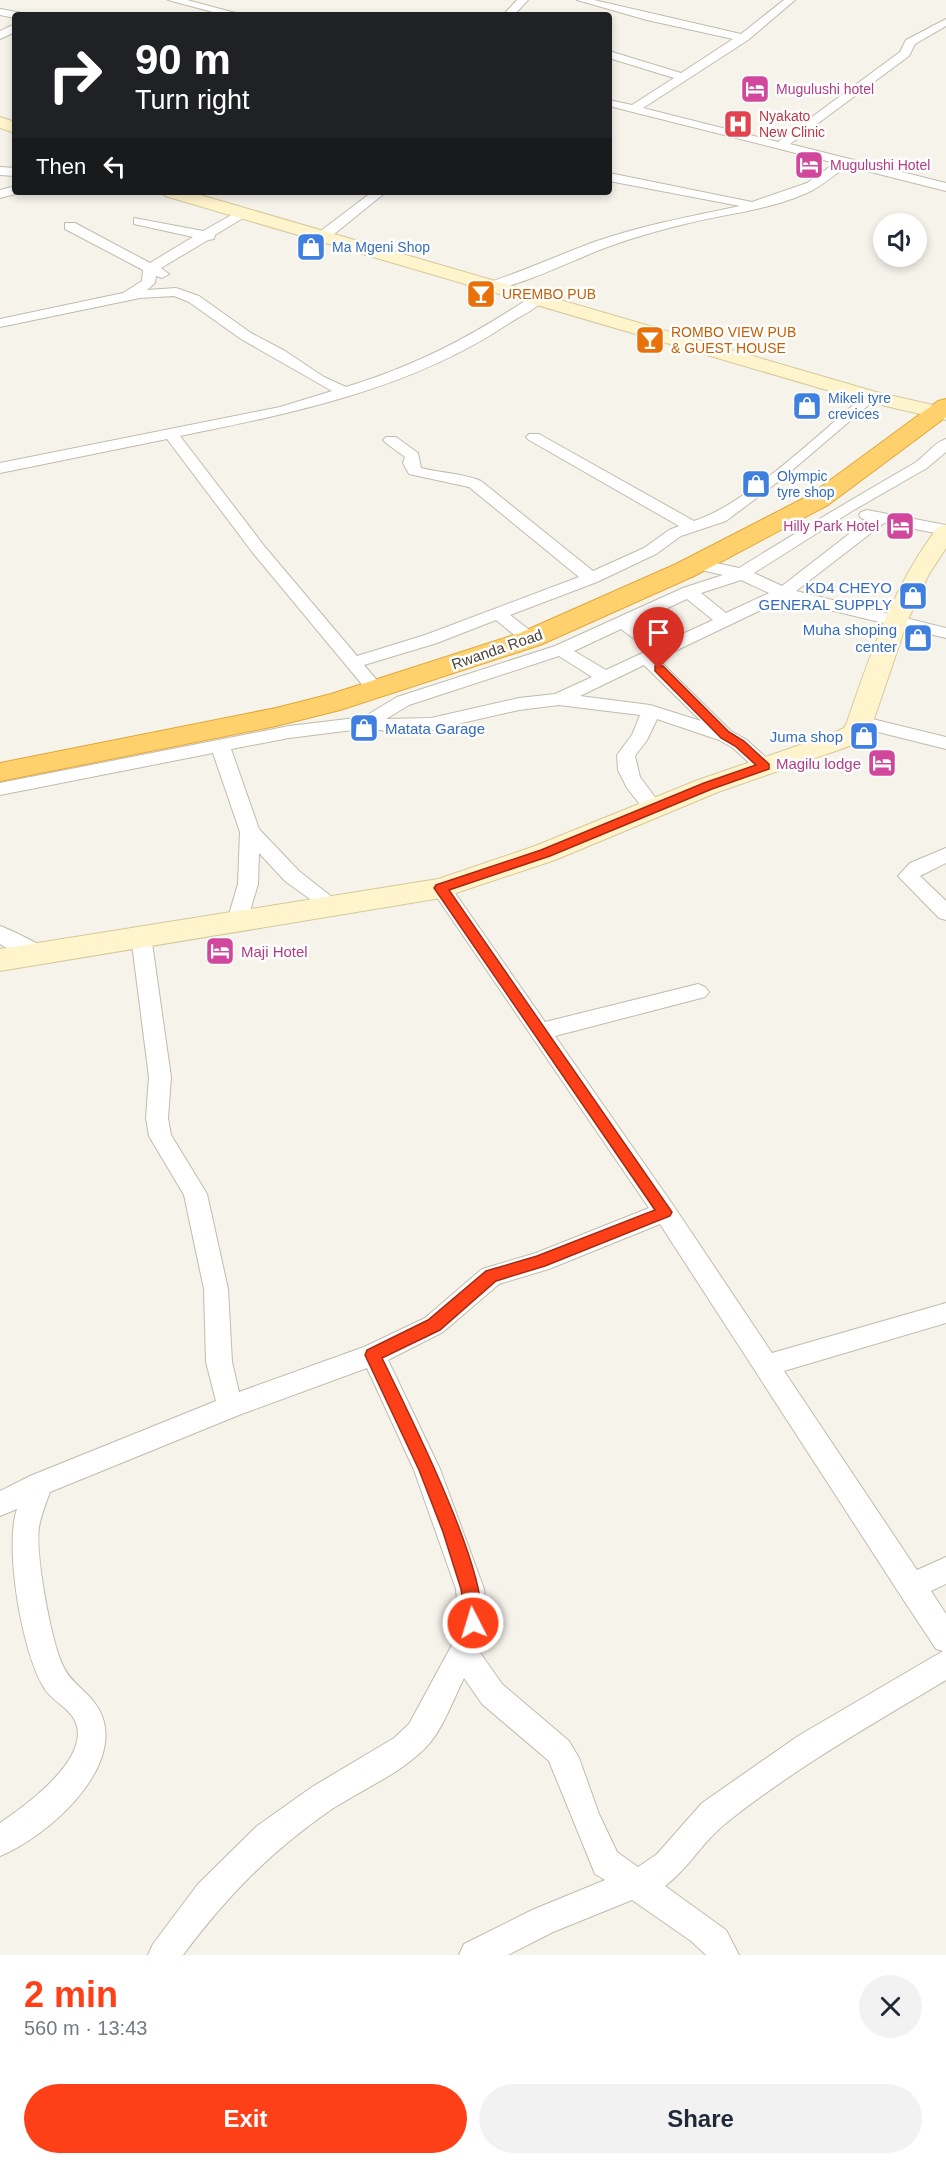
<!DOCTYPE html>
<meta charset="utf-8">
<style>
body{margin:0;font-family:Arial,sans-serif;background:#f2f2f3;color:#1f2937;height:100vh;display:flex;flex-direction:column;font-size:22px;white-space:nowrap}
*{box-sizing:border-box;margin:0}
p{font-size:20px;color:#747a83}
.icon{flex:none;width:33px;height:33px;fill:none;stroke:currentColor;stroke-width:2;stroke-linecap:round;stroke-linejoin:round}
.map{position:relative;height:1955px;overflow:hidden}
.panel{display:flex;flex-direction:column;background:#fff;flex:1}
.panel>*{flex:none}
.top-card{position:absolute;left:12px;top:12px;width:600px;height:183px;border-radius:6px;box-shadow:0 3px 9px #0003;background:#202124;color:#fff;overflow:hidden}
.tools{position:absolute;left:873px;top:213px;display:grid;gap:12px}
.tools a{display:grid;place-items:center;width:54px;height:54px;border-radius:50%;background:#fff;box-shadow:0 3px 9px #0003;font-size:30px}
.pin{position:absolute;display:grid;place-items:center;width:51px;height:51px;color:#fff;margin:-62px -26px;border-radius:50% 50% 50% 0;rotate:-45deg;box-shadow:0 0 6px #0007}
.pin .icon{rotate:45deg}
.me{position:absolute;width:66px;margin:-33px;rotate:355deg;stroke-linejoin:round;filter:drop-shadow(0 0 4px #0008)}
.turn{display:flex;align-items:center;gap:21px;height:126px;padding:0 24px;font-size:27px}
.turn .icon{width:78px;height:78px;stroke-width:2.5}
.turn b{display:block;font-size:42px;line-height:51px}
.then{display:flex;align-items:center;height:57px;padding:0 24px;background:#0003;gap:12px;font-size:22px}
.round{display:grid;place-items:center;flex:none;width:63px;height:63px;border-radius:32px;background:#f2f2f3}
.headline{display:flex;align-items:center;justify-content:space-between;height:102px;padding:0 24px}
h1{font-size:36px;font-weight:700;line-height:45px;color:#fe4019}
.button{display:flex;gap:12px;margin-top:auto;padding:12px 24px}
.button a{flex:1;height:69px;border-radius:36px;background:#fe4019;color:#fff;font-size:24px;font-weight:700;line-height:69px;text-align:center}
.button a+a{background:#f2f2f3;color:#1f2937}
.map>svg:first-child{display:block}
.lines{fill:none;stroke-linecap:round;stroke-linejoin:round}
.street-casing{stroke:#c2bbad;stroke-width:2}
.secondary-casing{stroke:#d6c89a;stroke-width:2}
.highway-casing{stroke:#e2a739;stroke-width:2}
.street{fill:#fff;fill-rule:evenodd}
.secondary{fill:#fff4cc;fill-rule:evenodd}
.highway{fill:#ffd16d;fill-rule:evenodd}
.route{fill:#fe4019;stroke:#a52a10;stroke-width:1.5}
.labels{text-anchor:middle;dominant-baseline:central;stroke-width:5;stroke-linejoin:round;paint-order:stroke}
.far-hotel-label{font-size:14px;fill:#b23c85;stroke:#fff;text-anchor:start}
.far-health-label{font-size:14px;fill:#be3a42;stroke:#fff;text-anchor:start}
.far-shop-label{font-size:14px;fill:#366cbe;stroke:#fff;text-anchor:start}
.far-food-label{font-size:14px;fill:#c56008;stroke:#fff;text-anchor:start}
.shop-label{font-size:15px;fill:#366cbe;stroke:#fff;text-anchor:end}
.street-label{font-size:15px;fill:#4b4438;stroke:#fff}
.hotel-label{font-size:15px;fill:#b23c85;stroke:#fff;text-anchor:end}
</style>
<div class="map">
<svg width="946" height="1955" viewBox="0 0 946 1955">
<rect width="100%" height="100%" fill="#f6f3eb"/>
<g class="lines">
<g class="street-casing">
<path id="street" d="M 168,0 L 187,0 L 243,15 L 224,15 Z
M 517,0 L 528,0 L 514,15 L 503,15 Z
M 577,0 L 594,0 L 741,34 L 784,0 L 795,0 L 748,40 L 643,108 L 778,142 L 900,52 L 906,40 L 946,19 L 946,26 L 915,44 L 909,56 L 790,144 L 946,183 L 946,191 L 847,166 C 836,174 825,183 813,190 C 773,210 728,213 685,224 C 652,232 617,242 585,256 C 568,263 505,292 490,288 L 490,282 C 527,270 561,254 597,241 C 644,225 692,216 740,206 L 609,181 L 609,173 L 752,202 L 807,183 L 835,163 L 609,106 L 609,100 L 632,105 L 674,78 L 609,58 L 609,51 L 681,73 L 733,39 L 647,20 Z
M 0,9 L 22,13 L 23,15 L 15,15 L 15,18 L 0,15 Z
M 15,24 L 15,32 L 0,39 L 0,31 Z
M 0,167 L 15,168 L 15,176 L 0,175 Z
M 15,186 L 15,192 L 19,193 L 0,198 L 0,190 Z
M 372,192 L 386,192 L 328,239 L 318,239 L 318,233 Z
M 244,208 L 250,212 L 248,215 L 215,235 L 214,239 L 208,240 L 161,268 L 169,274 L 162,278 L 156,276 L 155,283 L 147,290 L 176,288 L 199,296 L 251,333 L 285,351 L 324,377 L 346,387 C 418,365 472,336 534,295 L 544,295 L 546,298 C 537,309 520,316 508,324 C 411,389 293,413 180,436 L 265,547 L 357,656 L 425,635 L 579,577 L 469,487 L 409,474 L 403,463 L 405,457 L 386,443 L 383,440 L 386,437 L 396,437 L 418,453 L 421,468 C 440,473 462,473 481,481 L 593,571 L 644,548 L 669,530 L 679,526 L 529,440 L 526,437 L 529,434 L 539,434 L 694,521 C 747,504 821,432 866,394 L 876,394 L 878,397 L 783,478 L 726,521 L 681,536 L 656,554 L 597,582 L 510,615 L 536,635 L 539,639 L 536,643 L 524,643 L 496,620 L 437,643 L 364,665 L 385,690 L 376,695 L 370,694 L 253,553 L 167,439 L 0,473 L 0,463 L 280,407 L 332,391 L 241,339 L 189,302 L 174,296 L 140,298 L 0,327 L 0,319 L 123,293 L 142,281 L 143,270 L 65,229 L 65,223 L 75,223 L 150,263 L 193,237 L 134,224 L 134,218 L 203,231 Z
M 946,439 L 946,452 L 927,468 L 852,511 L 754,573 L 782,586 L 867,520 L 861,518 L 859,515 L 861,512 L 867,510 L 946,525 L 946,535 L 884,523 L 796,591 L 946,628 L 946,638 L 784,599 L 673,652 L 670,656 L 658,659 L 731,731 L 747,740 L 772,763 L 774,767 L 772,771 L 758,771 L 733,748 L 719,740 L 657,719 L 647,740 L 635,756 L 640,777 L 663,808 L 660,812 L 646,812 L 627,788 L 618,770 L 617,755 L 632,735 L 640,715 L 559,705 L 519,710 L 431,730 L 396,733 L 369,728 L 289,738 L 231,749 L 259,829 L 299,871 L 342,905 L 339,910 L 325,910 L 285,881 L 259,853 L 258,884 L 247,921 L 244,926 L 230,926 L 227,921 L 238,884 L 240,832 L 213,753 L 0,795 L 0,783 L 289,726 L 364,717 L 397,697 L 555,646 L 683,588 L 723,575 L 692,568 L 690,564 L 692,560 L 698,559 L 739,568 C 797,532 854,498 913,464 C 925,457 933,443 946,439 ZM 741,580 L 769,593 L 726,613 L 701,593 ZM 687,599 L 713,620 L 663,643 L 635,623 ZM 621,629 L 649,650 L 606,670 L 574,651 ZM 559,656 L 592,677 L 555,694 L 519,698 L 431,718 L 386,719 L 409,705 ZM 644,665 L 701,721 L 650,705 L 580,696 Z
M 860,716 L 946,737 L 946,749 L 854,726 L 851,722 L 854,718 Z
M 946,848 L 946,863 L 920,876 L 946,901 L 946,920 L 939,918 L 898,876 L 910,863 Z
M 441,881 L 448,883 L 545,1022 L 698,984 L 705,987 L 709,992 L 705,997 L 555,1036 L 673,1205 L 772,1353 L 946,1303 L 946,1323 L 784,1371 L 917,1570 L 946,1557 L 946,1584 L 931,1591 L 946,1614 L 946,1680 C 871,1725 795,1768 726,1823 C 703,1841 689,1868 665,1886 L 726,1930 L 739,1955 L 706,1955 L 691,1941 L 632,1900 L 553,1932 L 508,1955 L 459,1955 L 464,1944 L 532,1910 L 605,1880 L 595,1874 L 549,1761 L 482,1704 L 464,1678 C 454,1698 442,1731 427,1746 C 402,1773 363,1789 332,1809 C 270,1852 228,1895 183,1955 L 148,1955 L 153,1944 L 198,1884 L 257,1826 L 312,1787 L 394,1738 L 409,1724 L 454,1641 L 459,1623 L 456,1589 L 414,1470 L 367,1368 L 239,1415 L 50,1492 C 46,1503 41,1515 39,1527 C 35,1554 51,1641 63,1666 C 72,1686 94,1694 102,1716 C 123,1771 45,1838 0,1856 L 0,1823 C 25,1806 95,1756 74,1719 C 67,1706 50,1700 43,1686 C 22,1651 4,1547 17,1509 L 0,1516 L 0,1491 L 30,1476 L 216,1401 L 206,1362 L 204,1289 L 184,1195 L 149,1136 L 146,1118 L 149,1077 L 131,936 L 134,931 L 141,929 L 148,931 L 151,936 L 171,1077 L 168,1118 L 171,1135 L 207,1194 L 228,1289 L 232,1362 L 239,1392 L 364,1347 L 425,1318 L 482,1269 L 536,1253 L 649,1208 L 434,893 L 431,888 L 434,883 ZM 660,1224 L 901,1596 L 936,1649 L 943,1651 L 798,1736 L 702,1803 L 657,1854 L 638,1867 L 617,1852 L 599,1814 L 579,1758 L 569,1741 L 502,1684 L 479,1651 L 487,1623 L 484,1589 L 440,1469 L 388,1360 L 443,1332 L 499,1284 L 549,1269 Z
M 0,926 C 7,928 50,949 52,953 L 49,958 L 42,960 L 5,947 L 0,944 Z"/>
</g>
<g class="secondary-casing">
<path id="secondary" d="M 0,117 L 15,122 L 15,133 L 0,128 Z
M 162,192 L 190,192 L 876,392 L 946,408 L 946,420 L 864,401 L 165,196 Z
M 946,525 L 946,548 L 929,574 L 907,622 L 873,722 L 863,739 L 847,747 L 718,792 L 555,860 L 441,898 L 0,971 L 0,949 L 438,879 L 535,846 L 698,780 L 829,735 L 844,728 L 847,722 C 871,653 893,586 938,527 Z"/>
</g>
<g class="highway-casing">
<path id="highway" d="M 946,399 L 946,417 L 828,505 L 694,576 L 540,645 L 340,710 L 276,726 L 0,781 L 0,763 L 276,708 L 331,694 L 520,633 L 676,564 L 810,495 L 938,401 Z"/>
</g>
<use href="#street" class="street"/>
<use href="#secondary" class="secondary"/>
<use href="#highway" class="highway"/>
</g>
<path class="route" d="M 655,666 L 663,666 L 729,732 L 744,741 L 769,764 L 769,769 L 712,789 L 550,856 L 449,890 L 672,1212 L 670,1216 L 545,1266 L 496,1281 L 440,1330 L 382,1358 C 404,1404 498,1587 479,1629 L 473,1632 L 467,1629 L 461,1589 L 443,1532 L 419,1470 L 365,1355 L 367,1350 L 428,1320 L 486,1271 L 537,1256 L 655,1210 L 434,888 L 436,885 L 541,850 L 704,783 L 756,765 L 735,746 L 721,738 L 655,671 Z"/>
<defs>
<g id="hotel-square" transform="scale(1.5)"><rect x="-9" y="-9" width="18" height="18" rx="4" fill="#d1479c" stroke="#fff"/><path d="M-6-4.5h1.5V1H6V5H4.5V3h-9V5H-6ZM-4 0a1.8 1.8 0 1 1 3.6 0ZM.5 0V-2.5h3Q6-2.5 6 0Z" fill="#fff"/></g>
<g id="hospital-square" transform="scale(1.5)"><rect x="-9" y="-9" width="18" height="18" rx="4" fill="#e0444e" stroke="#fff"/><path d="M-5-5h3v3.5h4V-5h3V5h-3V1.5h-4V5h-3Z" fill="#fff"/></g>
<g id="shop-square" transform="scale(1.5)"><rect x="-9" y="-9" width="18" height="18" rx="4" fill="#3f7fe0" stroke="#fff"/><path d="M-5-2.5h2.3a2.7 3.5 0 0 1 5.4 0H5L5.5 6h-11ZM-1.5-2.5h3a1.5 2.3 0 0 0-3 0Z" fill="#fff"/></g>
<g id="bar-square" transform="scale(1.5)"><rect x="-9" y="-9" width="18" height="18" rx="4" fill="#e8710a" stroke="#fff"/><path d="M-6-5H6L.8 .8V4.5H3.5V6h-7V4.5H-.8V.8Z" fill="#fff"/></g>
</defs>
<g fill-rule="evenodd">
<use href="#hotel-square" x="755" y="89"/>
<use href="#hospital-square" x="738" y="124"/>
<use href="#hotel-square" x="809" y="165"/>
<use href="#shop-square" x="311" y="247"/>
<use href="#bar-square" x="481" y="294"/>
<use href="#bar-square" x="650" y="340"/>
<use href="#shop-square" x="807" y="406"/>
<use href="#shop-square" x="756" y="484"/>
<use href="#hotel-square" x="900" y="526"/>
<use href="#shop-square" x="913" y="596"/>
<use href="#shop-square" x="918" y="638"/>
<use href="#shop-square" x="364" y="728"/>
<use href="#shop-square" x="864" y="736"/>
<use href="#hotel-square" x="882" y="763"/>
<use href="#hotel-square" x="220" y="951"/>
</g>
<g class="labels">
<g class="far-hotel-label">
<text x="776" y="89">Mugulushi hotel</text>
<text x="830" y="165">Mugulushi Hotel</text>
<text x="879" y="526" text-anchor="end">Hilly Park Hotel</text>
</g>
<g class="far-health-label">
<text x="759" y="116">Nyakato<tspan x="759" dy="16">New Clinic</tspan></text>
</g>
<g class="far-shop-label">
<text x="332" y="247">Ma Mgeni Shop</text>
<text x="828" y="398">Mikeli tyre<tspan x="828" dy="16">crevices</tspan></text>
<text x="777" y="476">Olympic<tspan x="777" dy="16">tyre shop</tspan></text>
</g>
<g class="far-food-label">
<text x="502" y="294">UREMBO PUB</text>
<text x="671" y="332">ROMBO VIEW PUB<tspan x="671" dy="16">&amp; GUEST HOUSE</tspan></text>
</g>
<g class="shop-label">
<text x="892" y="587">KD4 CHEYO<tspan x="892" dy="17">GENERAL SUPPLY</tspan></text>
<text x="897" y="629">Muha shoping<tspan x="897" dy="17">center</tspan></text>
<text x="385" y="728" text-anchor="start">Matata Garage</text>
<text x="843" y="736">Juma shop</text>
</g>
<g class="street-label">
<text transform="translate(497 649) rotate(-19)">Rwanda Road</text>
</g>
<g class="hotel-label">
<text x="861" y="763">Magilu lodge</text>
<text x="241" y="951" text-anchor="start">Maji Hotel</text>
</g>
</g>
</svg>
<div class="tools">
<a><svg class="icon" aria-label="sound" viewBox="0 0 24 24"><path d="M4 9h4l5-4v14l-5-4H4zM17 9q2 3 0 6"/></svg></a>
</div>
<div class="pin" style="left:659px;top:669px;background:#d93025"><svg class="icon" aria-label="arrive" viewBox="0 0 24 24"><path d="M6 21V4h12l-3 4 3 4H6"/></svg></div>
<svg class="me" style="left:473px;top:1623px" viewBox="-20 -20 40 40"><circle r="17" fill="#fe4019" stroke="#fff" stroke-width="3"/><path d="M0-11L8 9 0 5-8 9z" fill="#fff"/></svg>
<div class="top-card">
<div class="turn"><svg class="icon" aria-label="right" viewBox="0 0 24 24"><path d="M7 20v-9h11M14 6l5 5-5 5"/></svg><div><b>90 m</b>Turn right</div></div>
<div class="then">Then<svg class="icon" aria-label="left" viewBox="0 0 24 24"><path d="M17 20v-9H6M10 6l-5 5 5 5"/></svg></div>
</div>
</div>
<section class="panel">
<div class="headline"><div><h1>2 min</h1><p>560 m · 13:43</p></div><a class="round"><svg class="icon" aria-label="close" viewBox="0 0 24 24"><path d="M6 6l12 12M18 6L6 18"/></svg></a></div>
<div class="button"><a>Exit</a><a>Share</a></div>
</section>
